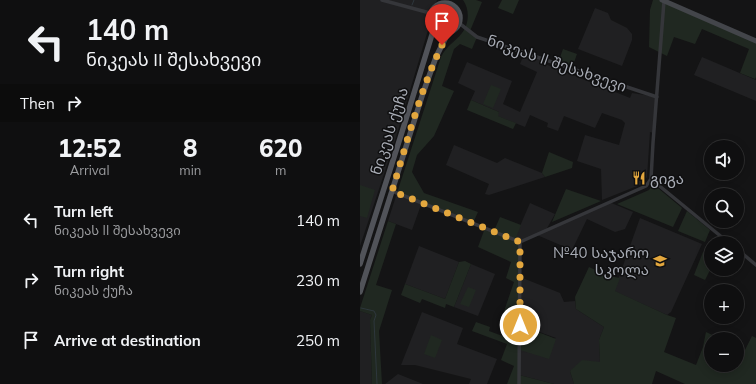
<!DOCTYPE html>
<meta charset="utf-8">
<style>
body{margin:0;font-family:Mulish,"Noto Sans Georgian",sans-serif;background:#181819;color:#f1f3f6;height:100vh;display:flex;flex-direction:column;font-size:15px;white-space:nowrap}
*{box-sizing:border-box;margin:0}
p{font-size:13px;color:#9b9c9f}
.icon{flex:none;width:22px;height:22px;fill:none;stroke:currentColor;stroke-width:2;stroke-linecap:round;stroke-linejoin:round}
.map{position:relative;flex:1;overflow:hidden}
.panel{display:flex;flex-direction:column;background:#0f0f10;width:360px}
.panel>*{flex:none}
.hud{background:#0f0f10;color:#f1f3f6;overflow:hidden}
.tools{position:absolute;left:344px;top:140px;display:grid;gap:8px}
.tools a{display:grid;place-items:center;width:40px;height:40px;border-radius:50%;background:#0f0f10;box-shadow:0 2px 10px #0003,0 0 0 1px #2f2f30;font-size:20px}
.pin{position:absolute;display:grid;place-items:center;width:34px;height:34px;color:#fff;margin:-41px -17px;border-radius:50% 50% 50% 0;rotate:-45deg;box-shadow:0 0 4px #0007}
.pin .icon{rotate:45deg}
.me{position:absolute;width:44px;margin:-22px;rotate:0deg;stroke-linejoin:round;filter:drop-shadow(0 0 3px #0008)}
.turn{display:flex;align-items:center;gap:14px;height:84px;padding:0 20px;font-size:18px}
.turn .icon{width:52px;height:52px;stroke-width:2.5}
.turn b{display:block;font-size:28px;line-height:34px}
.then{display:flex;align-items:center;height:38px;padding:0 20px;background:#0003;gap:8px;font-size:15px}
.eta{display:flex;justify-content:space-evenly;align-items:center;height:68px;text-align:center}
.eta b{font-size:24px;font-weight:800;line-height:28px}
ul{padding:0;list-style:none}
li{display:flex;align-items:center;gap:12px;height:60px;padding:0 20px}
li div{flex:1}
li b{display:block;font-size:15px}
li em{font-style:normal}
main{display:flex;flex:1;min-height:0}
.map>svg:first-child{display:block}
.built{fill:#202022}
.green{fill:#202821}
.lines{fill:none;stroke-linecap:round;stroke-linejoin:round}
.stream{stroke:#2e373d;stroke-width:1}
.minor{stroke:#35363a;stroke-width:3.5}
.secondary{stroke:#43454a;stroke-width:5}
.primary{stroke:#515359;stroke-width:5.5}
.route{stroke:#e3a73e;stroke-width:7;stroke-dasharray:0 12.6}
.labels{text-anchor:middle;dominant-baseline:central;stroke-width:3;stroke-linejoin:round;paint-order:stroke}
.street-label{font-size:15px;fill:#a7abb4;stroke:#0f0f10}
.poi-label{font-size:15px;fill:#a7abb4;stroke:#0f0f10;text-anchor:start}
</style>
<main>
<section class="panel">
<div class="hud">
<div class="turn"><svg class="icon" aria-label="left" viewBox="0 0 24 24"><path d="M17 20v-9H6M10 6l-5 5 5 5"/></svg><div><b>140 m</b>ნიკეას II შესახვევი</div></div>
<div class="then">Then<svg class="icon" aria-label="right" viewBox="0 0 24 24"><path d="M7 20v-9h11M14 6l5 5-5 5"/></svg></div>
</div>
<div class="eta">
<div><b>12:52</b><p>Arrival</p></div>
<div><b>8</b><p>min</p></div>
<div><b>620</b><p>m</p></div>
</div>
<ul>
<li><svg class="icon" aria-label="left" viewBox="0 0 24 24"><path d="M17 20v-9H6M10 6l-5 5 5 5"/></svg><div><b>Turn left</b><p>ნიკეას II შესახვევი</p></div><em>140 m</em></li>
<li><svg class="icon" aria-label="right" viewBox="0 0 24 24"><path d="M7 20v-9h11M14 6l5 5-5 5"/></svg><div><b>Turn right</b><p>ნიკეას ქუჩა</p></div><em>230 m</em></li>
<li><svg class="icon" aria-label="arrive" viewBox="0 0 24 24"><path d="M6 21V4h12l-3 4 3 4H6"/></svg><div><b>Arrive at destination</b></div><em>250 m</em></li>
</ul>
</section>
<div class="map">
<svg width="396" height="384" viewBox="0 0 396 384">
<rect width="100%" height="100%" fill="#141415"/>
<path class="built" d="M 0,0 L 77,0 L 33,147 L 0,246 Z
M 235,8 L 248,13 L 251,20 L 267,28 L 272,34 L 272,40 L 262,66 L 218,49 Z
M 165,52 L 188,60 L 185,64 L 270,98 L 272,93 L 297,97 L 294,133 L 290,132 L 287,177 L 282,184 L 242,200 L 241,169 L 217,161 L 225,135 L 259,145 L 265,123 L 262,120 L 242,113 L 235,128 L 204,116 L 198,131 L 187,127 L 188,123 L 170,115 L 165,127 L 137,116 L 139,112 L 111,100 L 115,91 L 98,83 L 107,62 L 152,81 L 143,104 L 160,112 L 177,72 L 160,64 Z
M 342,57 L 396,80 L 396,101 L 334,75 Z
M 94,145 L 137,163 L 145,158 L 182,173 L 185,177 L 129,195 L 125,194 L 129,184 L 86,165 Z
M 37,193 L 62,202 L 52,230 L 28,221 Z
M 249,202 L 273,212 L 265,229 L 255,232 L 227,219 L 212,250 L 177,235 L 160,242 L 154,240 L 170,203 L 195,214 L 186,230 Z
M 280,218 L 342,244 L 311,312 L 307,315 L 254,291 Z
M 59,246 L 99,262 L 85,299 L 45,284 Z
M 111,264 L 135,274 L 118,316 L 94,307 Z
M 160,277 L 200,293 L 204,302 L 215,301 L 216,309 L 244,327 L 239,340 L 240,362 L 231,362 L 210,371 L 214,384 L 194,384 L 159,375 L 159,350 L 196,338 L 160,325 Z
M 0,311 L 12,315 L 10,320 L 12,384 L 0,384 Z
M 62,312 L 103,328 L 97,344 L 137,359 L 127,384 L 109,384 L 111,379 L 55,365 L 41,365 Z
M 38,374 L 63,384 L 25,384 Z"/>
<path class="green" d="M 103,0 L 116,0 L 122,2 L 110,31 L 117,37 L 112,49 L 100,44 L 94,49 L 82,86 L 94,91 L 74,136 L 57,155 L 52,172 L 64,193 L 118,212 L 113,223 L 37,193 L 81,57 C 86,46 95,42 102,33 C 109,25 110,9 103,0 Z
M 142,0 L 159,0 L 153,14 L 138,8 Z
M 293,0 L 302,0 L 396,41 L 396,77 L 395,79 L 380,73 L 389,49 L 342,29 L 335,44 L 314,37 L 307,56 L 289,47 L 290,10 Z
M73 18a12 12 0 1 1 24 0a12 12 0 1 1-24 0Z
M 203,49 L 217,54 L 212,68 L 198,63 Z
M 131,85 L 141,89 L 133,108 L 123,104 Z
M 111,100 L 139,112 L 138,116 L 156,123 L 153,129 L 107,110 Z
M 189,152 L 213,162 L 212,168 L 185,177 L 182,173 Z
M 293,184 L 322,208 L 313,227 L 257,204 L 289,190 Z
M 0,185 L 15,190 L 7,218 L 0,216 Z
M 206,189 L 241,201 L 192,222 Z
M 327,211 L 350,230 L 345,242 L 318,231 Z
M 140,217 L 161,225 L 155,240 L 160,242 L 160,325 L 196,339 L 189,359 L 160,350 L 159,375 L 194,384 L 147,384 L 154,366 L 141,360 L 147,344 L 112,331 L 116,322 L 130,327 L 129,331 L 148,338 L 151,328 L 140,323 L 154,282 L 146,278 L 151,262 L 118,247 L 125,228 L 134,231 Z
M 28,221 L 36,224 L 16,285 L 32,290 L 19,331 L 22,384 L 12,384 L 10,320 L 12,315 L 0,311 L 0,308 Z
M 343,252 L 351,256 L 351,268 L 345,280 L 334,275 Z
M 105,261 L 111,264 L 94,307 L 86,304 L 85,308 L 62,299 L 60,303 L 41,295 L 45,284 L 85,299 L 99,262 Z
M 229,267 L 248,276 L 260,278 L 255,291 L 307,315 L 316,318 L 304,352 L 336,365 L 343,347 L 346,332 L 361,339 L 351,339 L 351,365 L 377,365 L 377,346 L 385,350 L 392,336 L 396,338 L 396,384 L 325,384 L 296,371 L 292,384 L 214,384 L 210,371 L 222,360 L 240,362 L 239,340 L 244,327 L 216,309 L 215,297 Z
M 108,287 L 116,290 L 109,307 L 100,304 Z
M 71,335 L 82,340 L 75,358 L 64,354 Z"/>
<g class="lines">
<path class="stream" d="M 52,5 L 54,0
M 1,308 L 14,311 L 16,315 L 14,321 L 17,384"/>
<path class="minor" d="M 22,0 L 70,13
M 99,23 L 117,37 L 297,97
M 291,179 L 369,243
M 32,191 L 160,242 L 286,186 L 291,179 L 293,143 L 304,1
M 377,249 L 396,265
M 159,384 L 160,242"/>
<path class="secondary" d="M 302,0 L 396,41"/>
<path class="primary" d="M70 18a15 15 0 1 1 30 0a15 15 0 1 1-30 0Z
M 0,264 L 42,132 L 74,28
M 0,292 L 63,93 L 76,57 L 88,33"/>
</g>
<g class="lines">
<path class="route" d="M 82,45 C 60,90 47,143 32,191 L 160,242 L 160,325"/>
</g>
<defs>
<g id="restaurant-bare" transform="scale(1.08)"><path d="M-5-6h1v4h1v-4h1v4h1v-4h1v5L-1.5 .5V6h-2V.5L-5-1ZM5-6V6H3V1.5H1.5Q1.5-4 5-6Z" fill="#e3a73e" stroke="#0f0f10" stroke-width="2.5" paint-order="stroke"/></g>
<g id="school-bare" transform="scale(1.08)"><path d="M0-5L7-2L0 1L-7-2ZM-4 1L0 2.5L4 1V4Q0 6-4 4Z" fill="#e3a73e" stroke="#0f0f10" stroke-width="2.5" paint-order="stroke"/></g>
</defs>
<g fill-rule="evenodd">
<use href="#restaurant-bare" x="279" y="178"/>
<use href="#school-bare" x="300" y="261"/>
</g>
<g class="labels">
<g class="street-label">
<text transform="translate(197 63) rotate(19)">ნიკეას II შესახვევი</text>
<text transform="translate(29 131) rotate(-72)">ნიკეას ქუჩა</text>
</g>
<g class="poi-label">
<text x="290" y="178">გიგა</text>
<text x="289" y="252" text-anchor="end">№40 საჯარო<tspan x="289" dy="17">სკოლა</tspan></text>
</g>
</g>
</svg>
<div class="tools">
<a><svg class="icon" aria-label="sound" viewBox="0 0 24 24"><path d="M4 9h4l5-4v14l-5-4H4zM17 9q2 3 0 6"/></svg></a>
<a><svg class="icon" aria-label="search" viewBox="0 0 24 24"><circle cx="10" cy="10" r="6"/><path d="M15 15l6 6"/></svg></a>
<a><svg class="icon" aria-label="layers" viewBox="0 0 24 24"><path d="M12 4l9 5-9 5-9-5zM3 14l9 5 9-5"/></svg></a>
<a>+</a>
<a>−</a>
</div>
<div class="pin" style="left:82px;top:45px;background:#d93025"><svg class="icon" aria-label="arrive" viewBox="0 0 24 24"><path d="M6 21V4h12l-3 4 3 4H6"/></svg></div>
<svg class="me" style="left:160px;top:325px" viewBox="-20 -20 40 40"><circle r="17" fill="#e3a73e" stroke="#fff" stroke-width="3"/><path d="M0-11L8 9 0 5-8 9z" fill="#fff"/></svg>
</div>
</main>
